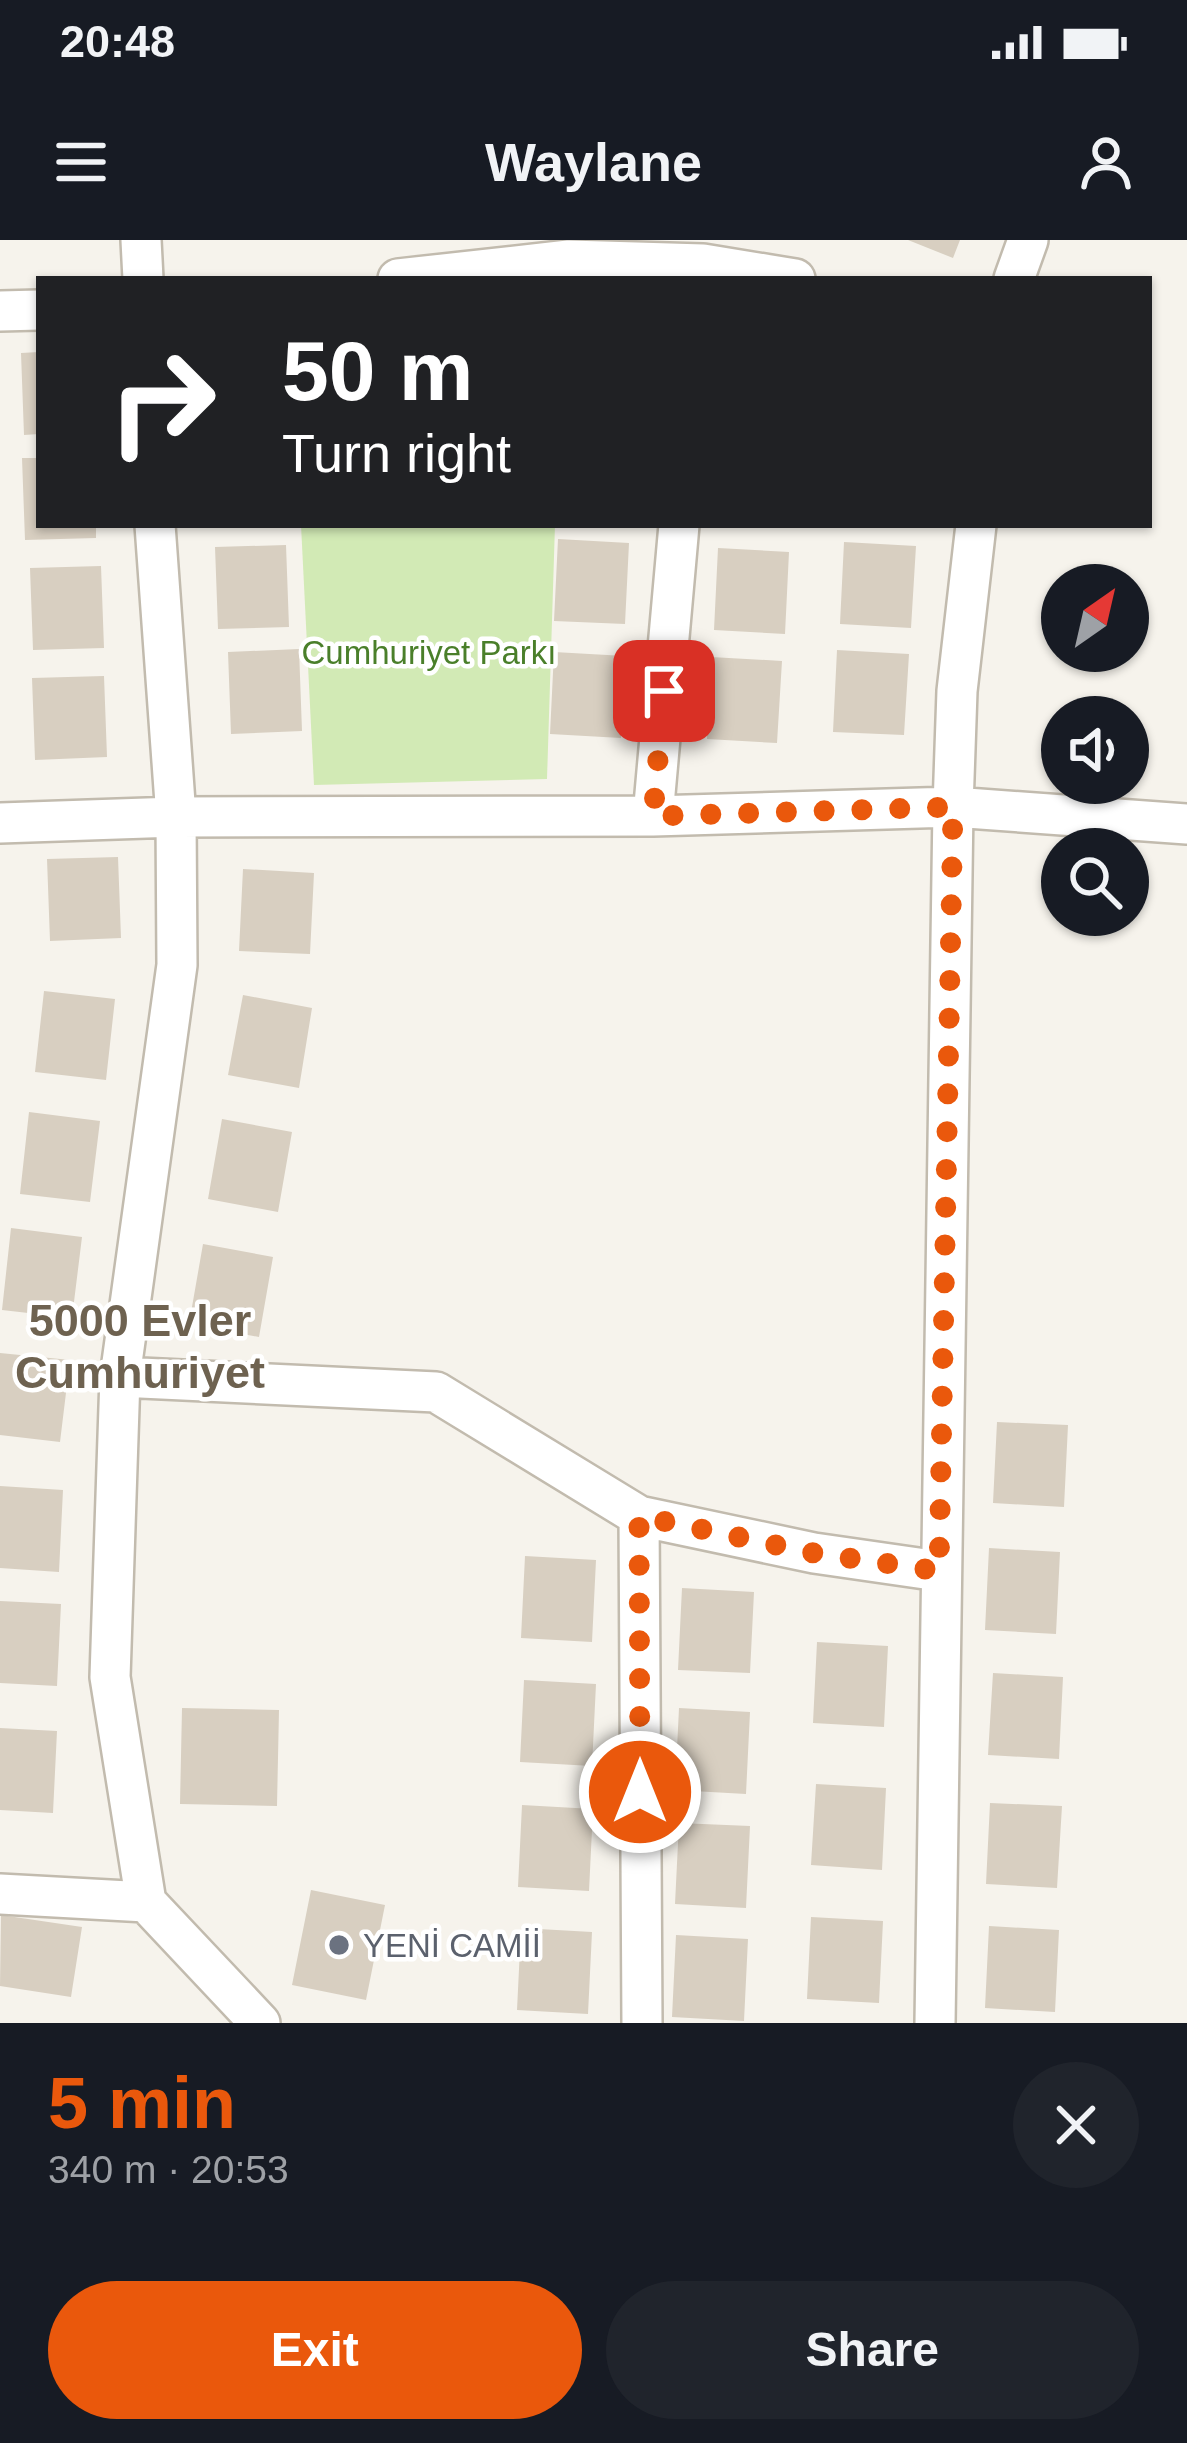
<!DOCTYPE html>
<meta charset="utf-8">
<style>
body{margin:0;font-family:Arial,sans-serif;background:#20242c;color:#f1f3f6;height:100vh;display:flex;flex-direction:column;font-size:45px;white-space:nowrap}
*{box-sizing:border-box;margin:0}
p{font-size:39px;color:#9ea1a6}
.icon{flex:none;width:66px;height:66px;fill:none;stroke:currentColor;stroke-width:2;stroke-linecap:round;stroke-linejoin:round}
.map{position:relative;height:1783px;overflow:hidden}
.details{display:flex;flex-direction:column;background:#171b24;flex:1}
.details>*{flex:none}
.hud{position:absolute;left:36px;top:36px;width:1116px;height:252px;border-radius:0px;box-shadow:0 3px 9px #0004;background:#202124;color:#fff;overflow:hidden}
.needle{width:78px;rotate:34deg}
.controls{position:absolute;left:1041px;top:324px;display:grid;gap:24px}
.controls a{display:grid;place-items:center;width:108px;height:108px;border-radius:50%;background:#171b24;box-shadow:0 3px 9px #0004;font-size:60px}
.pin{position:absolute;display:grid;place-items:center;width:102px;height:102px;color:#fff;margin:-51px;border-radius:24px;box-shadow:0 6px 18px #0006}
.me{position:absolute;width:132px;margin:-66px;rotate:0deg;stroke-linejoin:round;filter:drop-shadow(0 0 9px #0008)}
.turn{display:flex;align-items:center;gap:42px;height:252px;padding:0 48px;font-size:54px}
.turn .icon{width:156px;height:156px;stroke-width:2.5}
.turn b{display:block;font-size:84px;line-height:102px}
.round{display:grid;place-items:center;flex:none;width:126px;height:126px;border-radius:63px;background:#20242c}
.summary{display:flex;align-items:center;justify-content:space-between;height:204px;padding:0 48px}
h1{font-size:72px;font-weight:700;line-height:90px;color:#ea580c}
.action{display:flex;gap:24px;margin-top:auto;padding:24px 48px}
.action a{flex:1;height:138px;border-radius:72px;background:#ea580c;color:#fff;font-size:48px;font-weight:700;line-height:138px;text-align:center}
.action a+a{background:#20242c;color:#f1f3f6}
.status{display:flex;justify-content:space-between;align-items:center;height:84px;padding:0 60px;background:#171b24;direction:ltr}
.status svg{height:33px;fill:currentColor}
header{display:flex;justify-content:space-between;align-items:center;height:156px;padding:0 48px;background:#171b24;font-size:54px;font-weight:700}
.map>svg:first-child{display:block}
.green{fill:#d2eab5}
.building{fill:#d8cfc1}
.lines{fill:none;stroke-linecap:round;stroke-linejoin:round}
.minor-casing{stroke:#c2bbae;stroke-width:44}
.minor{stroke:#fff;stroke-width:39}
.route{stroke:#ea580c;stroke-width:21;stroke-dasharray:0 37.8}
.worship-dot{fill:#6b7280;stroke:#fff;stroke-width:4.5}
.labels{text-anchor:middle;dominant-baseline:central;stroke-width:9;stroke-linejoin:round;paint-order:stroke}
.park-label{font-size:33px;fill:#4a7f2a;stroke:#fff}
.worship-label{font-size:33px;fill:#5b616d;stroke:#fff;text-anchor:start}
.district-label{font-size:45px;font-weight:bold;fill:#6e6250;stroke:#fff}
</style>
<div class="status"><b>20:48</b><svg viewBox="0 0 49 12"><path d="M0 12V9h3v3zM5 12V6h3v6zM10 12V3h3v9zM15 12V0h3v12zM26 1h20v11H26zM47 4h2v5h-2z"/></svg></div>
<header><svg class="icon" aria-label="menu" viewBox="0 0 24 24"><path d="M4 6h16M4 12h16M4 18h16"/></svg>Waylane<svg class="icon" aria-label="person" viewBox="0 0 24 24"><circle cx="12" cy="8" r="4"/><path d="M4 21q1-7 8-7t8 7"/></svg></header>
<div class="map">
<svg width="1187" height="1783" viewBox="0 0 1187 1783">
<rect width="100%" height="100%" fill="#f6f3ec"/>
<path class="green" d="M 301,285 L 555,285 L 547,539 L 314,545 Z"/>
<path class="building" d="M 908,0 L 960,0 L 953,18 Z
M 39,112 L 39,194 L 24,195 L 21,113 Z
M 22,218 L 39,218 L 39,285 L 96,285 L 96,298 L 25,300 Z
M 558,299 L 629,303 L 625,384 L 554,381 Z
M 844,302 L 916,306 L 911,388 L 840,384 Z
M 286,305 L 289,387 L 218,389 L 215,307 Z
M 718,308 L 789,312 L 785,394 L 714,390 Z
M 101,326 L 104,408 L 33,410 L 30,328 Z
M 299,409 L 302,491 L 231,494 L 228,412 Z
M 837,410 L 909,414 L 904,495 L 833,492 Z
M 554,412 L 625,416 L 621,498 L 550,494 Z
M 711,417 L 782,421 L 777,503 L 707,499 Z
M 104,436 L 107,517 L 35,520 L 32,438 Z
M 118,617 L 121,698 L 50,701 L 47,619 Z
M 243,629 L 314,633 L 310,714 L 239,711 Z
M 44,751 L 115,759 L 106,840 L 35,832 Z
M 243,755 L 312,768 L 299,848 L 228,835 Z
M 29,872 L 100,881 L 90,962 L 20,954 Z
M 222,879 L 292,892 L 278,972 L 208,959 Z
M 11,988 L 82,997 L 72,1078 L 2,1070 Z
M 203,1004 L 273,1017 L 259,1097 L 189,1084 Z
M 0,1113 L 70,1120 L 60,1202 L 0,1195 Z
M 997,1182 L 1068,1185 L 1064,1267 L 993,1263 Z
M 0,1246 L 63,1250 L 59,1332 L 0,1328 Z
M 989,1308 L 1060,1312 L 1056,1394 L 985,1390 Z
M 525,1316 L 596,1320 L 592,1402 L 521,1398 Z
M 682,1348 L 754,1352 L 750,1433 L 678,1430 Z
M 0,1361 L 61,1364 L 57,1446 L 0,1443 Z
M 817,1402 L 888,1406 L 884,1487 L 813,1483 Z
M 993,1433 L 1063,1437 L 1059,1519 L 988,1515 Z
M 524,1440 L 596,1444 L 592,1526 L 520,1522 Z
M 182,1468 L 279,1470 L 277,1566 L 180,1564 Z
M 679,1468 L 750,1472 L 746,1554 L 675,1550 Z
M 0,1488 L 57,1491 L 53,1573 L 0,1570 Z
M 816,1544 L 886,1548 L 882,1630 L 811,1625 Z
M 990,1563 L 1062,1566 L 1057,1648 L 986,1644 Z
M 522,1565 L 593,1569 L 589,1651 L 518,1647 Z
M 679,1583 L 750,1586 L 746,1668 L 675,1664 Z
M 311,1650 L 385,1665 L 366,1760 L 292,1745 Z
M 1,1675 L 82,1687 L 71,1757 L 0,1746 Z
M 811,1677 L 883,1681 L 879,1763 L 807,1759 Z
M 989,1686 L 1059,1690 L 1055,1772 L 985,1768 Z
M 521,1688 L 592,1692 L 588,1774 L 517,1770 Z
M 676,1695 L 748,1699 L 744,1781 L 672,1777 Z"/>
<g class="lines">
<g class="minor-casing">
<path id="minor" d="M 141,0 L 143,39
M 398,39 L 569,20 L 703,24 L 795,39
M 1014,39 L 1028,0
M 0,71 L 39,70
M 155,285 L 176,577 L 177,725 L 120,1137 L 110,1437 L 146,1662 L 260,1783
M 653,576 L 679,285
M 0,583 L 176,577 L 653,576 L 953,567 L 1187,584
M 120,1137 L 436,1152 L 639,1276 L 814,1313 L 939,1331
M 639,1276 L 642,1783
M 0,1654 L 146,1662
M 935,1783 L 953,567 L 957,451 L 976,285"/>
</g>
<use href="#minor" class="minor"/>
</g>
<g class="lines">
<path class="route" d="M 640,1552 L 639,1276 L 814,1313 L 939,1331 L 953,567 L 653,576 L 664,451"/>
</g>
<circle class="worship-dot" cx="339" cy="1705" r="12"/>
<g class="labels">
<g class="park-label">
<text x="429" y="412">Cumhuriyet Parkı</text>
</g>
<g class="worship-label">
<text x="363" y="1705">YENİ CAMİİ</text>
</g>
<g class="district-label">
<text x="140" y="1080">5000 Evler<tspan x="140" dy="52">Cumhuriyet</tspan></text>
</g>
</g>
</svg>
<div class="controls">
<a><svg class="needle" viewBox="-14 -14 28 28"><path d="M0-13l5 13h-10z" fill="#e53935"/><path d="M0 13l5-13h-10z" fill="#9ea1a6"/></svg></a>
<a><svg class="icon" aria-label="sound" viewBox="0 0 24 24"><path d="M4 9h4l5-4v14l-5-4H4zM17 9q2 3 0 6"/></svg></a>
<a><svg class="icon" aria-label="search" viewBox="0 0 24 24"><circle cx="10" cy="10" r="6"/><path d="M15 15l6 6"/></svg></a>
</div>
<div class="pin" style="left:664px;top:451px;background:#d93025"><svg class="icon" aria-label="arrive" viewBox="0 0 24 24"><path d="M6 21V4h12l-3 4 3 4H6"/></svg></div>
<svg class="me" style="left:640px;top:1552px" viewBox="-20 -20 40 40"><circle r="17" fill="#ea580c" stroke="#fff" stroke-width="3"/><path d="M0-11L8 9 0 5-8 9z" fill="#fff"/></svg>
<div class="hud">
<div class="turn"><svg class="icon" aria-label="right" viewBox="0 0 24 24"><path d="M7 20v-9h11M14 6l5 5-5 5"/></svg><div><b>50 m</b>Turn right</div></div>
</div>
</div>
<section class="details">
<div class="summary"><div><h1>5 min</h1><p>340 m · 20:53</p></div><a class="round"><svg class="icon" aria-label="close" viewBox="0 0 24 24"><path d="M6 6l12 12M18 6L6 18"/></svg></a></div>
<div class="action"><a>Exit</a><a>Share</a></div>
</section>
